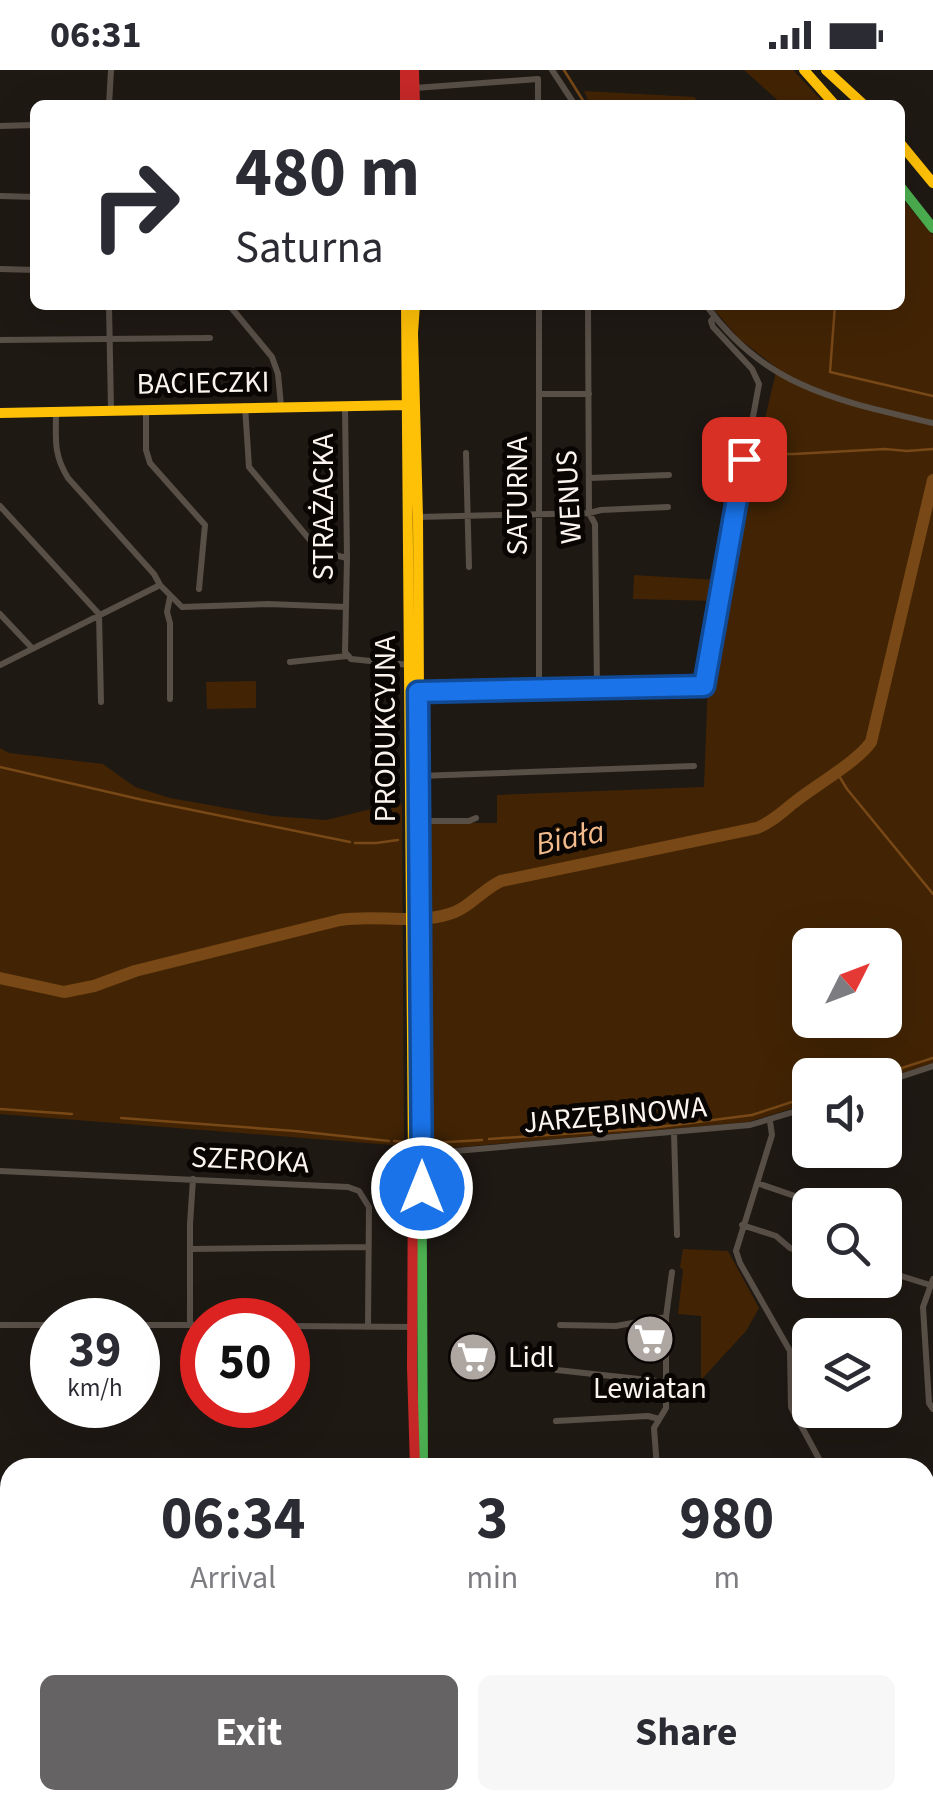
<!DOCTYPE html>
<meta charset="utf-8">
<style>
body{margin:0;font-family:"Source Sans 3",sans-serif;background:#f7f7f7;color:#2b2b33;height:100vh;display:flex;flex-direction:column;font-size:38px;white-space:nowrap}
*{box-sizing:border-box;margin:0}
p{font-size:32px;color:#7c7c81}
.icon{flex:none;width:55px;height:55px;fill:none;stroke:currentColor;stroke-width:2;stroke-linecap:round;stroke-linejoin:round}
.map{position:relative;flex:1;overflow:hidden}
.details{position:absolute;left:0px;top:1388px;width:935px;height:352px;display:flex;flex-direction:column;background:#fff;border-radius:30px 30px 0 0;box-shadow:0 10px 40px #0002}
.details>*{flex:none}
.guide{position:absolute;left:30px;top:30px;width:875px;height:210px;border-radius:15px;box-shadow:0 10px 40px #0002;background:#fff;color:#2b2b33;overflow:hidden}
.needle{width:65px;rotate:48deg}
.fabs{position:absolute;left:792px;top:858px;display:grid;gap:20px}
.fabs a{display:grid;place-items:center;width:110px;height:110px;border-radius:15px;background:#fff;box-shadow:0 10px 40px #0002;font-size:50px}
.speed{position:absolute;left:30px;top:1228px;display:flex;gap:20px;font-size:50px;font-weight:700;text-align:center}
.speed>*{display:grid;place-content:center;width:130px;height:130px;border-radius:50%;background:#fff;box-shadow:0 10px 40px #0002;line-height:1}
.speed small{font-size:25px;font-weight:400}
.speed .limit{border:15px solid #d22;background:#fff;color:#111}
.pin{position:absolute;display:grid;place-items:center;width:85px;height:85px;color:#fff;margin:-42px;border-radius:20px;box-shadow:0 5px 15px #0006}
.me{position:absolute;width:110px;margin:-55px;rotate:0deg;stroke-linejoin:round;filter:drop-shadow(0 0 8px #0008)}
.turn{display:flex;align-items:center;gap:35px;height:210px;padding:0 40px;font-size:45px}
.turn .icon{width:130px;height:130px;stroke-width:2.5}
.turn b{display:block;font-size:70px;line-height:85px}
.eta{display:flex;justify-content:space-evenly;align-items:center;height:170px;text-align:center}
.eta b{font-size:60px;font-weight:700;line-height:70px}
.cta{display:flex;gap:20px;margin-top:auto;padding:20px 40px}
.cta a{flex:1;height:115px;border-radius:15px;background:#666364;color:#fff;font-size:40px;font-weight:700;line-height:115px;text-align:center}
.cta a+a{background:#f7f7f7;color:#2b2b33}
.status{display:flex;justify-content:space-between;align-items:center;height:70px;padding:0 50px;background:#fff;direction:ltr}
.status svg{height:28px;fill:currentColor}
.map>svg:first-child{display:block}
.green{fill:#422404;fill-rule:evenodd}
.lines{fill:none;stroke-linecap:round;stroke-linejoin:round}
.stream{stroke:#784817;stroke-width:2.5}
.river{stroke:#784817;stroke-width:12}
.street{stroke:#584f47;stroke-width:6}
.fast{stroke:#4caf50;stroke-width:10}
.slow{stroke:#ffc107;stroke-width:10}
.jam{stroke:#c62828;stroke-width:10}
.route-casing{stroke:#114b97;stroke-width:25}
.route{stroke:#1a73e8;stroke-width:18}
.labels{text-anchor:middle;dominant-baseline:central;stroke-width:10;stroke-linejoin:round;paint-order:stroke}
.street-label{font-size:30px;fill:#fbf3ed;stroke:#090503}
.poi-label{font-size:30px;fill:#fbf3ed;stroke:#090503;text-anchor:start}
.water-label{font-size:32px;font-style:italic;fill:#f3bb8b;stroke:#090503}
</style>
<div class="status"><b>06:31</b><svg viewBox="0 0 49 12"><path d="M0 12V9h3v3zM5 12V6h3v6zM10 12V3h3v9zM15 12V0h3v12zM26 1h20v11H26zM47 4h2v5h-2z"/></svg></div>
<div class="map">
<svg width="933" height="1739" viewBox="0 0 933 1739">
<rect width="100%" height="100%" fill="#1f1914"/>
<path class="green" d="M 744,0 L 793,0 L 826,35 L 783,35 Z
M 584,21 L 695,27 L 697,35 L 590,35 Z
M 900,126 L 933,165 L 933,993 L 885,1009 L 885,1005 L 810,1005 L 810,1033 L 748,1052 L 438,1079 L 437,1076 L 430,1076 L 427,753 L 497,753 L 497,725 L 704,717 L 708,612 L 724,521 L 777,298 L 738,268 L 710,235 L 900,235 ZM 810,875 L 885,875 L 885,950 L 810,950 Z
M 634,505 L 716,510 L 716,531 L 633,529 Z
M 256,611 L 256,638 L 207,639 L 206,612 Z
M 0,678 L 9,683 L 103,694 L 135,717 L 170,728 L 272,746 L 326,750 L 400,732 L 402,737 L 404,1076 L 0,1044 Z
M 683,1179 L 728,1181 L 759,1238 L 746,1261 L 701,1310 L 701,1246 L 678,1244 L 683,1200 L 680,1197 Z"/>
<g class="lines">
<path class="stream" d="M 564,0 L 584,32
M 835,235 L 830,302 L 933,326
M 751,384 L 794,384 L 885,379 L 907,381 L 933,379
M 0,697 L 143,730 L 350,772
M 836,701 L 847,719 L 933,824
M 355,773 L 376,773 L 398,770
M 880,1005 L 933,988
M 0,1039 L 72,1044
M 121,1048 L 295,1061 L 389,1071
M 489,1069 L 651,1058 L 752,1045 L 810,1026
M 394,1071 L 403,1072
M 431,1073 L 482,1070"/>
<path class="river" d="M 0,908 L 64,922 L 94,916 L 135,901 L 340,850 C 375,844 415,855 449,844 C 468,839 482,820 501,811 L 757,758 C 774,751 783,741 796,731 C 816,715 857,692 871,672 L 933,410"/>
<path class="street" d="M 552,0 L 575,35
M 415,18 L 538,9 L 538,35
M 109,35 L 111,0
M 0,56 L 35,55
M 0,126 L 35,127
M 0,199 L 35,200
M 109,235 L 111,340
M 229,235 L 272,287 L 278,304 L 281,336
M 539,235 L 539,618
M 588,235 L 589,443 L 595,454 L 597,617
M 706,235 C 765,318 840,331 933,353
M 0,270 L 210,268
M 539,324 L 589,324
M 245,336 L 249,397 L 315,476 L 323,482 L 347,488
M 345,336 L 347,488 L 345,582 L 351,589 L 409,595
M 56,341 C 56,369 53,384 68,408 L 154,504 L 160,515
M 146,341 L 146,380 L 150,393 L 205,455 L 199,519
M 466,383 L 469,497
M 589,408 L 669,405
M 0,436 L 99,544 L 101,632
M 418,447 L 589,443 L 601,440 L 668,437
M 170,527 L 167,542 L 170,553 L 170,629
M 0,544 L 32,578
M 290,592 L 347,586
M 0,595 L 160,515 L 182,537 L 268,534 L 346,537
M 419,621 L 704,615 L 759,314 L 752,299 L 713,257 L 711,251 L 714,247
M 419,706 L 694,696
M 420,751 L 469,751 L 476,748
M 885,1012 L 933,996
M 770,1051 L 772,1065 L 736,1181 L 740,1193 L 790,1281 L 791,1337 L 824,1398
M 674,1063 L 677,1165
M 421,1084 L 750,1055 L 810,1037
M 0,1101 L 348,1117 L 359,1121 L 369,1137 L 368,1257
M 757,1113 L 821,1135
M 742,1155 L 776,1166 L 790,1178 L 810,1185
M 191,1179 L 368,1177
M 885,1201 L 930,1215
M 933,1209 L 923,1237 L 929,1333 L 933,1339
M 0,1255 L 52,1255
M 138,1255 L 202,1255
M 190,1255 L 190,1154 L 193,1109
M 560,1255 L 616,1256 L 666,1247
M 288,1256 L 412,1257
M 557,1300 L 666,1312
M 556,1351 L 648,1346 L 659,1349
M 657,1398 L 654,1358 L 666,1338 L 666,1247 L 672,1202
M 925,1457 L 933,1457
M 0,1559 L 10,1533
M 925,1686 L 933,1687
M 411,1730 L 433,1739
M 267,1739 L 271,1730
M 383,1739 L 384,1730"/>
<path class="fast" d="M 900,116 L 933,158
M 420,803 L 423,1398
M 492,1730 L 495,1739"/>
<path class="slow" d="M 804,0 L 835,35
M 826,0 L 864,35
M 900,73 L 933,113
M 406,235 L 413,1092
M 415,235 L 413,263 L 418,447 L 420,803
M 0,343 L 408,335
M 0,1663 L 10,1663
M 684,1730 L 747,1739
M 757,1730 L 780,1739"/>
<path class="jam" d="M 405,0 L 405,35
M 414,0 L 415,35
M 413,1092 L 412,1297 L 415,1398
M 0,1649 L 10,1649
M 504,1730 L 507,1739"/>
</g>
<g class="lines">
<g class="route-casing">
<path id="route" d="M 422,1118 L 418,622 L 704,616 L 744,389"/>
</g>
<use href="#route" class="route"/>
</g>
<defs>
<g id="supermarket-disc" transform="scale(2.5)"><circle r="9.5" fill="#aea7a1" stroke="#090503"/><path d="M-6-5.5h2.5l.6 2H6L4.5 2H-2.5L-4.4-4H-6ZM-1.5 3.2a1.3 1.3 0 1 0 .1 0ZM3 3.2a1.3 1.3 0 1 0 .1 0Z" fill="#fff"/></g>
</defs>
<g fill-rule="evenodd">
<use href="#supermarket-disc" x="650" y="1269"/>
<use href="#supermarket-disc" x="473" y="1287"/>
</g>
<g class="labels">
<g class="street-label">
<text transform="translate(203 313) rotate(-1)">BACIECZKI</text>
<text transform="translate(517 426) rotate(-90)">SATURNA</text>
<text transform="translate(569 427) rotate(-93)">WENUS</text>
<text transform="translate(323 437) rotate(-90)">STRAŻACKA</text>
<text transform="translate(385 659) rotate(-90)">PRODUKCYJNA</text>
<text transform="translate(615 1045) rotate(-5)">JARZĘBINOWA</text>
<text transform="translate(250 1090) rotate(3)">SZEROKA</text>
</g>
<g class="poi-label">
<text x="508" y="1287">Lidl</text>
<text x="650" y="1318" text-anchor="middle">Lewiatan</text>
</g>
<g class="water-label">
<text transform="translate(570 768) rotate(-12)">Biała</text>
</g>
</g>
</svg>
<div class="fabs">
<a><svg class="needle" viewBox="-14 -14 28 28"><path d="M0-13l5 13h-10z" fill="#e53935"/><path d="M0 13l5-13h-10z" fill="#7c7c81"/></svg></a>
<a><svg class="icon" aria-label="sound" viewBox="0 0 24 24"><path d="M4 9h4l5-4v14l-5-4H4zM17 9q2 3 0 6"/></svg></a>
<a><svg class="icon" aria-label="search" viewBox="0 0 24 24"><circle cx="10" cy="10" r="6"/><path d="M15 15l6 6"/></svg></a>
<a><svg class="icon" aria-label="layers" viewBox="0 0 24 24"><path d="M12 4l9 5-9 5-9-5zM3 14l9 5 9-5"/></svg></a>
</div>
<div class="speed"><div>39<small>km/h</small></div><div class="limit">50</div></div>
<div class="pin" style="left:744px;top:389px;background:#d93025"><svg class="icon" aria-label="arrive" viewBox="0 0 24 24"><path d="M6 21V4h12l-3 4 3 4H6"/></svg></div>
<svg class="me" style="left:422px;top:1118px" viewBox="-20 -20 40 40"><circle r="17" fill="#1a73e8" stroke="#fff" stroke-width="3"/><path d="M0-11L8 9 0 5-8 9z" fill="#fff"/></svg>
<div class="guide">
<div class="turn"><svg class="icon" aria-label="right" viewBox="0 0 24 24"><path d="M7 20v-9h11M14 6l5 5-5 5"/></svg><div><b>480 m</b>Saturna</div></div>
</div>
<section class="details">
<div class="eta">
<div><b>06:34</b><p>Arrival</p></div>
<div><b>3</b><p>min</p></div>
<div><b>980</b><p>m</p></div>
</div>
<div class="cta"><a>Exit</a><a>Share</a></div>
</section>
</div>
